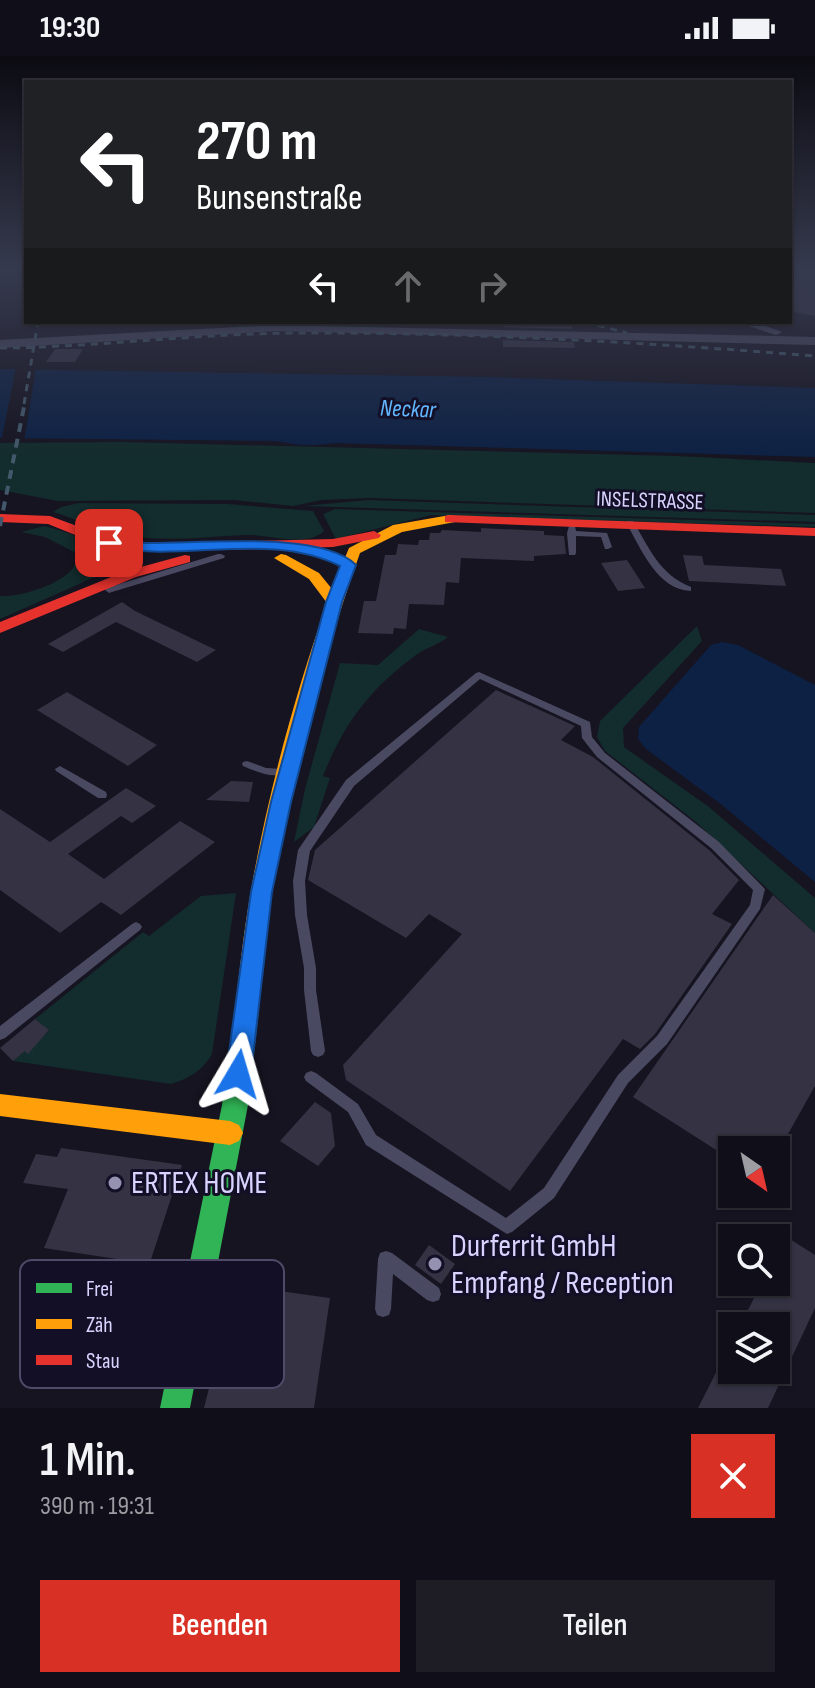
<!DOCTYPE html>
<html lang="de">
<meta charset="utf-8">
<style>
body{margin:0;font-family:"Sofia Sans Condensed",sans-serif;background:#1e1d26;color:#f1f3f6;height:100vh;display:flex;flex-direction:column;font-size:30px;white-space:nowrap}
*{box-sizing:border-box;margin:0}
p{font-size:26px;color:#9c9ca2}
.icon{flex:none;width:44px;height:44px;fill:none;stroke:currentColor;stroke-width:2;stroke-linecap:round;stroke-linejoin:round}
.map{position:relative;height:1352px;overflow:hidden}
.panel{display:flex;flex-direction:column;background:#100f19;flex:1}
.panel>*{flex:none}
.top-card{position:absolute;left:24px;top:24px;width:768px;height:244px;border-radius:0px;box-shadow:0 2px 6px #0004,0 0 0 2px #302f38;background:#202124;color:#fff;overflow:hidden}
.needle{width:52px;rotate:146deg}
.buttons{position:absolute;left:718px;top:1080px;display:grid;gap:16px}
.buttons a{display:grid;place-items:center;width:72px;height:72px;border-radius:0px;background:#100f19;box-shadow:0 2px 6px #0004,0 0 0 2px #302f38;font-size:40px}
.pin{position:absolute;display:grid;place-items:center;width:68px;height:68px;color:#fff;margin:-34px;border-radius:16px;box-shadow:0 4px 12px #0006}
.me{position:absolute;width:88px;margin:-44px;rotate:7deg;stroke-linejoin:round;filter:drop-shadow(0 0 6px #0008)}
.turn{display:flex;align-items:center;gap:28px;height:168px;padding:0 40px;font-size:36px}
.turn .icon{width:104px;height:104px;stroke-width:2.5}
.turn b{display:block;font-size:56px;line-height:68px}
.lanes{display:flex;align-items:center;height:76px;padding:0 40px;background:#0003;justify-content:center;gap:40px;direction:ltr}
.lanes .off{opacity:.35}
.round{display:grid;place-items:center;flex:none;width:84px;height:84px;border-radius:0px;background:#1e1d26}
.summary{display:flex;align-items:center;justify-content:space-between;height:136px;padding:0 40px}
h1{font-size:48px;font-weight:600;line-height:60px}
.cta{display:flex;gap:16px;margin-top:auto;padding:16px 40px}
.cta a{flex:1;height:92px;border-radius:0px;background:#d93025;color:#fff;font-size:32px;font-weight:600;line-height:92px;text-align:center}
.cta a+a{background:#1e1d26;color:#f1f3f6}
.status{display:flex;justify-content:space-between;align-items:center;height:56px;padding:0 40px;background:#100f19;direction:ltr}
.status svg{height:22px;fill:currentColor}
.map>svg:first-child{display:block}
.green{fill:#132c2d}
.water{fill:#0d2144}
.pier{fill:#161421}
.building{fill:#343243}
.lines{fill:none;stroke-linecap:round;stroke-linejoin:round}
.lane{fill:#4a4962;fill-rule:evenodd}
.street{fill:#4a4962;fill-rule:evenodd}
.fast{fill:#30b455;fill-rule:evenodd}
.slow{fill:#ff9f0a;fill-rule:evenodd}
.jam{fill:#e5322d;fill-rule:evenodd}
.rail-far1{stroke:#43596b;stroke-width:3;stroke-dasharray:7 6;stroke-linecap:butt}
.rail{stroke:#43596b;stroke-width:4;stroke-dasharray:9 7;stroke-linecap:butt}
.route{fill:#1a73e8;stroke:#114b97;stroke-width:2}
.poi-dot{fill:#9591b1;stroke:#130f26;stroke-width:3}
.labels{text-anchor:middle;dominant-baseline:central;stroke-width:6;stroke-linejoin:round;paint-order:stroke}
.far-street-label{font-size:22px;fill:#d9d4ff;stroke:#130f26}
.far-water-label{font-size:24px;font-style:italic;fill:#62b6ff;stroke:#130f26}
.near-poi-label{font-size:32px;fill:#d9d4ff;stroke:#130f26;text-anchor:start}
.key{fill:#130f26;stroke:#4e4a67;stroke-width:2}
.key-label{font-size:22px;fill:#d9d4ff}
</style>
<div class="status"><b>19:30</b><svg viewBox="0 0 49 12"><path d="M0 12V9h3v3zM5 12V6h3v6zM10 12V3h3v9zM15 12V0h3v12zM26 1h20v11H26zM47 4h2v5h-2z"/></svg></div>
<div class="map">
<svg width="815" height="1352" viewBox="0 0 815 1352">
<rect width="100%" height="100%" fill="#161421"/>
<path class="green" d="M 122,386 L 677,400 L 815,407 L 815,457 L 369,442 L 322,444 L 293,450 L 234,444 L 58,445 L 0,434 L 0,387 Z
M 369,444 L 815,459 L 815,466 L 303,450 Z
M 79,447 L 228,448 L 313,455 L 324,475 C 307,492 268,478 246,479 C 202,481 162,487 117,478 C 95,474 75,462 53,456 L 61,451 Z
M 335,453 L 787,467 L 815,468 L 815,471 L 431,459 L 336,483 L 323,458 Z
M 44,470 C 65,475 103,487 112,508 L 95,521 L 0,563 L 0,540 C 21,542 84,523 76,497 L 45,481 L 21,476 Z
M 697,570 L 702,585 L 623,672 L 624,691 L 709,751 L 815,842 L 815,877 L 696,766 L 605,695 L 597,681 L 600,665 Z
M 419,573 L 448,581 C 438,589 426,592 416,599 C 370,633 344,667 323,720 L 330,722 L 314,771 L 294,786 L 305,733 L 340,607 L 378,609 Z
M 236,837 L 212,998 C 202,1015 190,1022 171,1028 L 13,1005 L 49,975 L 35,963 L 143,876 L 149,880 L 201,840 Z"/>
<path class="water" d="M 0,313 L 489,321 L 815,332 L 815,401 L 337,387 C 306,390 303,390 276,385 L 0,382 Z
M 722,586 L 738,589 L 815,629 L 815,826 L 722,749 L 646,693 L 638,683 L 639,671 L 711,589 Z"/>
<path class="pier" d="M 16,311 L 36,312 L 24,386 L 1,386 Z"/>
<path class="building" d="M 790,215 L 815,215 L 815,260 L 790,255 Z
M 503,266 L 572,266 L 572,273 L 503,271 Z
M 503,284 L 574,286 L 575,292 L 503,291 Z
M 55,293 L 83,293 L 75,306 L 46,306 Z
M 481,472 L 544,475 L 544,479 L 564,480 L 566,498 L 534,500 L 534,505 L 461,502 L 459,527 L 446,526 L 444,549 L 409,548 L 406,573 L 394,572 L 393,578 L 358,577 L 364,545 L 376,545 L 385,499 L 396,499 L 398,488 L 418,489 L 419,484 L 429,484 L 430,477 L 440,477 L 442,474 L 481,476 Z
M 683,499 L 702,500 L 704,509 L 781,513 L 786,530 L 689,525 Z
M 627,504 L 645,532 L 618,535 L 601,507 Z
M 122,546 L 135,555 L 216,594 L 197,606 L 116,566 L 63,596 L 48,588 Z
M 496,634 L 575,670 L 561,684 L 593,701 L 709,794 L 739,824 L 712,858 L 732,868 L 655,978 L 640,993 L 623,983 L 510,1135 L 346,1024 L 343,1009 L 462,878 L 429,858 L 406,882 L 308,824 L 315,794 Z
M 67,636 L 157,689 L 128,710 L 37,654 Z
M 231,725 L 253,726 L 249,746 L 206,744 Z
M 126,732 L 156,750 L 132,767 L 121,760 L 68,798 L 104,823 L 180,765 L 215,786 L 121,859 L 101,846 L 60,877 L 0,834 L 0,753 L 50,786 Z
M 773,839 L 815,877 L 815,1030 L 779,1094 L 732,1094 L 732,1104 L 633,1041 Z
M 35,963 L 49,974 L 28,998 L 25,995 L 13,1005 L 0,992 Z
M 315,1046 L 331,1057 L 335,1090 L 318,1110 L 280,1085 Z
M 61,1092 L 182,1109 L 131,1264 L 97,1258 L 117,1203 L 44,1192 L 68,1133 L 23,1127 L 36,1098 L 57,1101 Z
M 785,1180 L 815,1199 L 815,1252 L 768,1352 L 698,1352 L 732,1285 L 732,1314 L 776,1314 L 776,1270 L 740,1270 L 762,1226 L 776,1226 L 776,1199 Z
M 429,1189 L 455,1208 L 441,1228 L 415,1209 Z
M 235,1229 L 330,1242 L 314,1352 L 204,1352 Z"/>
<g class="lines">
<path class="lane" d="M 627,465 L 633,465 C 649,492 660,519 691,531 L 691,535 C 657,534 641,492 626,467 Z
M 569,470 L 575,470 L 576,475 L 607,477 L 612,491 L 608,493 L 605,493 L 601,481 L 576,480 L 576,497 L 575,499 L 569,499 L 567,477 Z
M 218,498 L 221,498 L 225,500 L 224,502 L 112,536 L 109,537 L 105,534 L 106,532 Z
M 479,616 L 590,666 L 592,681 L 605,697 L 719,786 L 765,833 L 760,853 L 667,988 L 628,1027 L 554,1142 L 512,1176 L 507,1178 L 366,1089 L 348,1056 L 306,1025 L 304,1021 L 306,1017 L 311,1015 L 316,1017 L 358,1048 L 376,1079 L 506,1162 L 544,1132 L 618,1019 L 657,980 L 750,849 L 753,834 L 711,792 L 597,701 L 582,682 L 581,670 L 480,623 L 354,730 L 310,795 L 305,825 L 307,859 L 316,912 L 316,934 L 325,995 L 323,999 L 318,1001 L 313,999 L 311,995 L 304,934 L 304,912 L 295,859 L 293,825 L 298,794 L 346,724 L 476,617 Z
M 247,705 L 266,712 L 283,713 L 288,716 C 275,724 257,716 243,710 L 242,708 L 243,706 Z
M 60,710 L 106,736 L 107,739 L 106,742 L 98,742 L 56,715 L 55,713 Z
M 136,866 L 140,868 L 142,871 L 140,874 L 5,982 L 0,984 L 0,970 L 132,868 Z
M 386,1195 L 392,1197 L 439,1232 L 441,1238 L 439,1244 L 433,1246 L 427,1244 L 393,1218 L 391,1253 L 389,1259 L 383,1261 L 377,1259 L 375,1253 L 378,1203 L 380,1197 Z"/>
<path class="street" d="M 736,266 L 754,266 L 782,276 L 776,279 Z
M 275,269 L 815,281 L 815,289 L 275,275 L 0,292 L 0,284 Z"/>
<path class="fast" d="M 246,952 L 254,955 L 258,962 L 248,1049 L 190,1352 L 160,1352 L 222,1049 L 234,962 L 238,955 Z"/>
<path class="slow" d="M 450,459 L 455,460 L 455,466 L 402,476 L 360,497 C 321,607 291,719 272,834 C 265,876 262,919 258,962 L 254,969 L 246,972 L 238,969 L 234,962 C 239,921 243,880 250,840 C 267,740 294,642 327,547 L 309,523 L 274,502 L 281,498 L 286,499 L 319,517 L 332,533 L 349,492 L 393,469 Z
M 0,1038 L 230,1065 L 239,1069 L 243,1077 L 239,1085 L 230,1089 L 0,1060 Z"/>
<path class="jam" d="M 0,458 L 50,460 L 104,480 L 143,488 L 333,483 L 374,475 L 381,479 L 379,482 L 333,491 L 143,496 L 95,487 L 48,468 L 0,466 Z
M 450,459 L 815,472 L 815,480 L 445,466 L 445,460 Z
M 185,499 L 190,500 L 190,506 L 136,521 L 0,577 L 0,566 L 126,515 Z"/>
<path class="rail-far1" d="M 585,266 L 627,277
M 0,292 C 97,291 193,278 290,277 C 465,276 640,286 815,300
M 24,348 L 38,266"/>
<path class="rail" d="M 0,470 L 25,346"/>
</g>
<linearGradient id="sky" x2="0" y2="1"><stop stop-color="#0c0b12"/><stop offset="0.53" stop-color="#363a4e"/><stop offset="1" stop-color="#363a4e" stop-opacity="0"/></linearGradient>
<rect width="815" height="404" fill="url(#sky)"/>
<path class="route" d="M 109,483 C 122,485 134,487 147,487 C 196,488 321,474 356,509 L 342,546 L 291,746 L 272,836 L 251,1018 L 247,1026 L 238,1029 L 230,1026 L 226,1018 L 251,836 L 271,746 L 326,546 L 340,510 C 269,474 180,508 104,490 L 102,487 Z"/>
<g class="poi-dot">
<circle cx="115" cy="1127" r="8"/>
<circle cx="435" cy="1208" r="8"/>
</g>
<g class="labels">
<g class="far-street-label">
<text transform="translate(650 445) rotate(2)">INSELSTRASSE</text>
</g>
<g class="far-water-label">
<text transform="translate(408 353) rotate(2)">Neckar</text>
</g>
<g class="near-poi-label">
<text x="131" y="1127">ERTEX HOME</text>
<text x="451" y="1190">Durferrit GmbH<tspan x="451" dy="37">Empfang / Reception</tspan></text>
</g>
</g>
<rect x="20" y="1204" width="264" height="128" rx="12" class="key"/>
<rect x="36" y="1227" width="36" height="10" fill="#30b455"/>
<rect x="36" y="1263" width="36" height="10" fill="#ff9f0a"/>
<rect x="36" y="1299" width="36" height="10" fill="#e5322d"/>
<g class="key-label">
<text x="86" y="1240">Frei</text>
<text x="86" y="1276">Zäh</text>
<text x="86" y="1312">Stau</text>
</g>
</svg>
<div class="buttons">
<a><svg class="needle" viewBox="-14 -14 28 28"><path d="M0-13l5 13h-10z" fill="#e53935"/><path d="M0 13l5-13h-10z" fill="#9c9ca2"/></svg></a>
<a><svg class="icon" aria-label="search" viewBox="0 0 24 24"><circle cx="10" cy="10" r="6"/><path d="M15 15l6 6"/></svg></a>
<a><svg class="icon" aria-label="layers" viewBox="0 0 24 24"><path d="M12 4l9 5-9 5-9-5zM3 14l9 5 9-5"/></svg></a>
</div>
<div class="pin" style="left:109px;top:487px;background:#d93025"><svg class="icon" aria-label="arrive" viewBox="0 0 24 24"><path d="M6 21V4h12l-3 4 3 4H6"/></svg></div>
<svg class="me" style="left:238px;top:1018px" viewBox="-20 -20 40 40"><path d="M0-17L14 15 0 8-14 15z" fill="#1a73e8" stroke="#fff" stroke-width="4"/></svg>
<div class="top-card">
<div class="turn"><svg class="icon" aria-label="left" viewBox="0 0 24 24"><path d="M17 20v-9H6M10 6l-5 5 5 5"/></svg><div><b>270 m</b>Bunsenstraße</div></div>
<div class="lanes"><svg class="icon" aria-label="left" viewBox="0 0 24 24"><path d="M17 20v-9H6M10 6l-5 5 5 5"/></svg><svg class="icon off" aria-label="ahead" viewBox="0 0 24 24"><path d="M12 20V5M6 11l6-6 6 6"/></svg><svg class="icon off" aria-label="right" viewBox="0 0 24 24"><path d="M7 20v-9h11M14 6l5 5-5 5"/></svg></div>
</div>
</div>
<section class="panel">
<div class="summary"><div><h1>1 Min.</h1><p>390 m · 19:31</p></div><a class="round" style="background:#d93025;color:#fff"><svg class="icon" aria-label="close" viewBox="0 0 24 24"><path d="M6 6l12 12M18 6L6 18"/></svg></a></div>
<div class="cta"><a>Beenden</a><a>Teilen</a></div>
</section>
